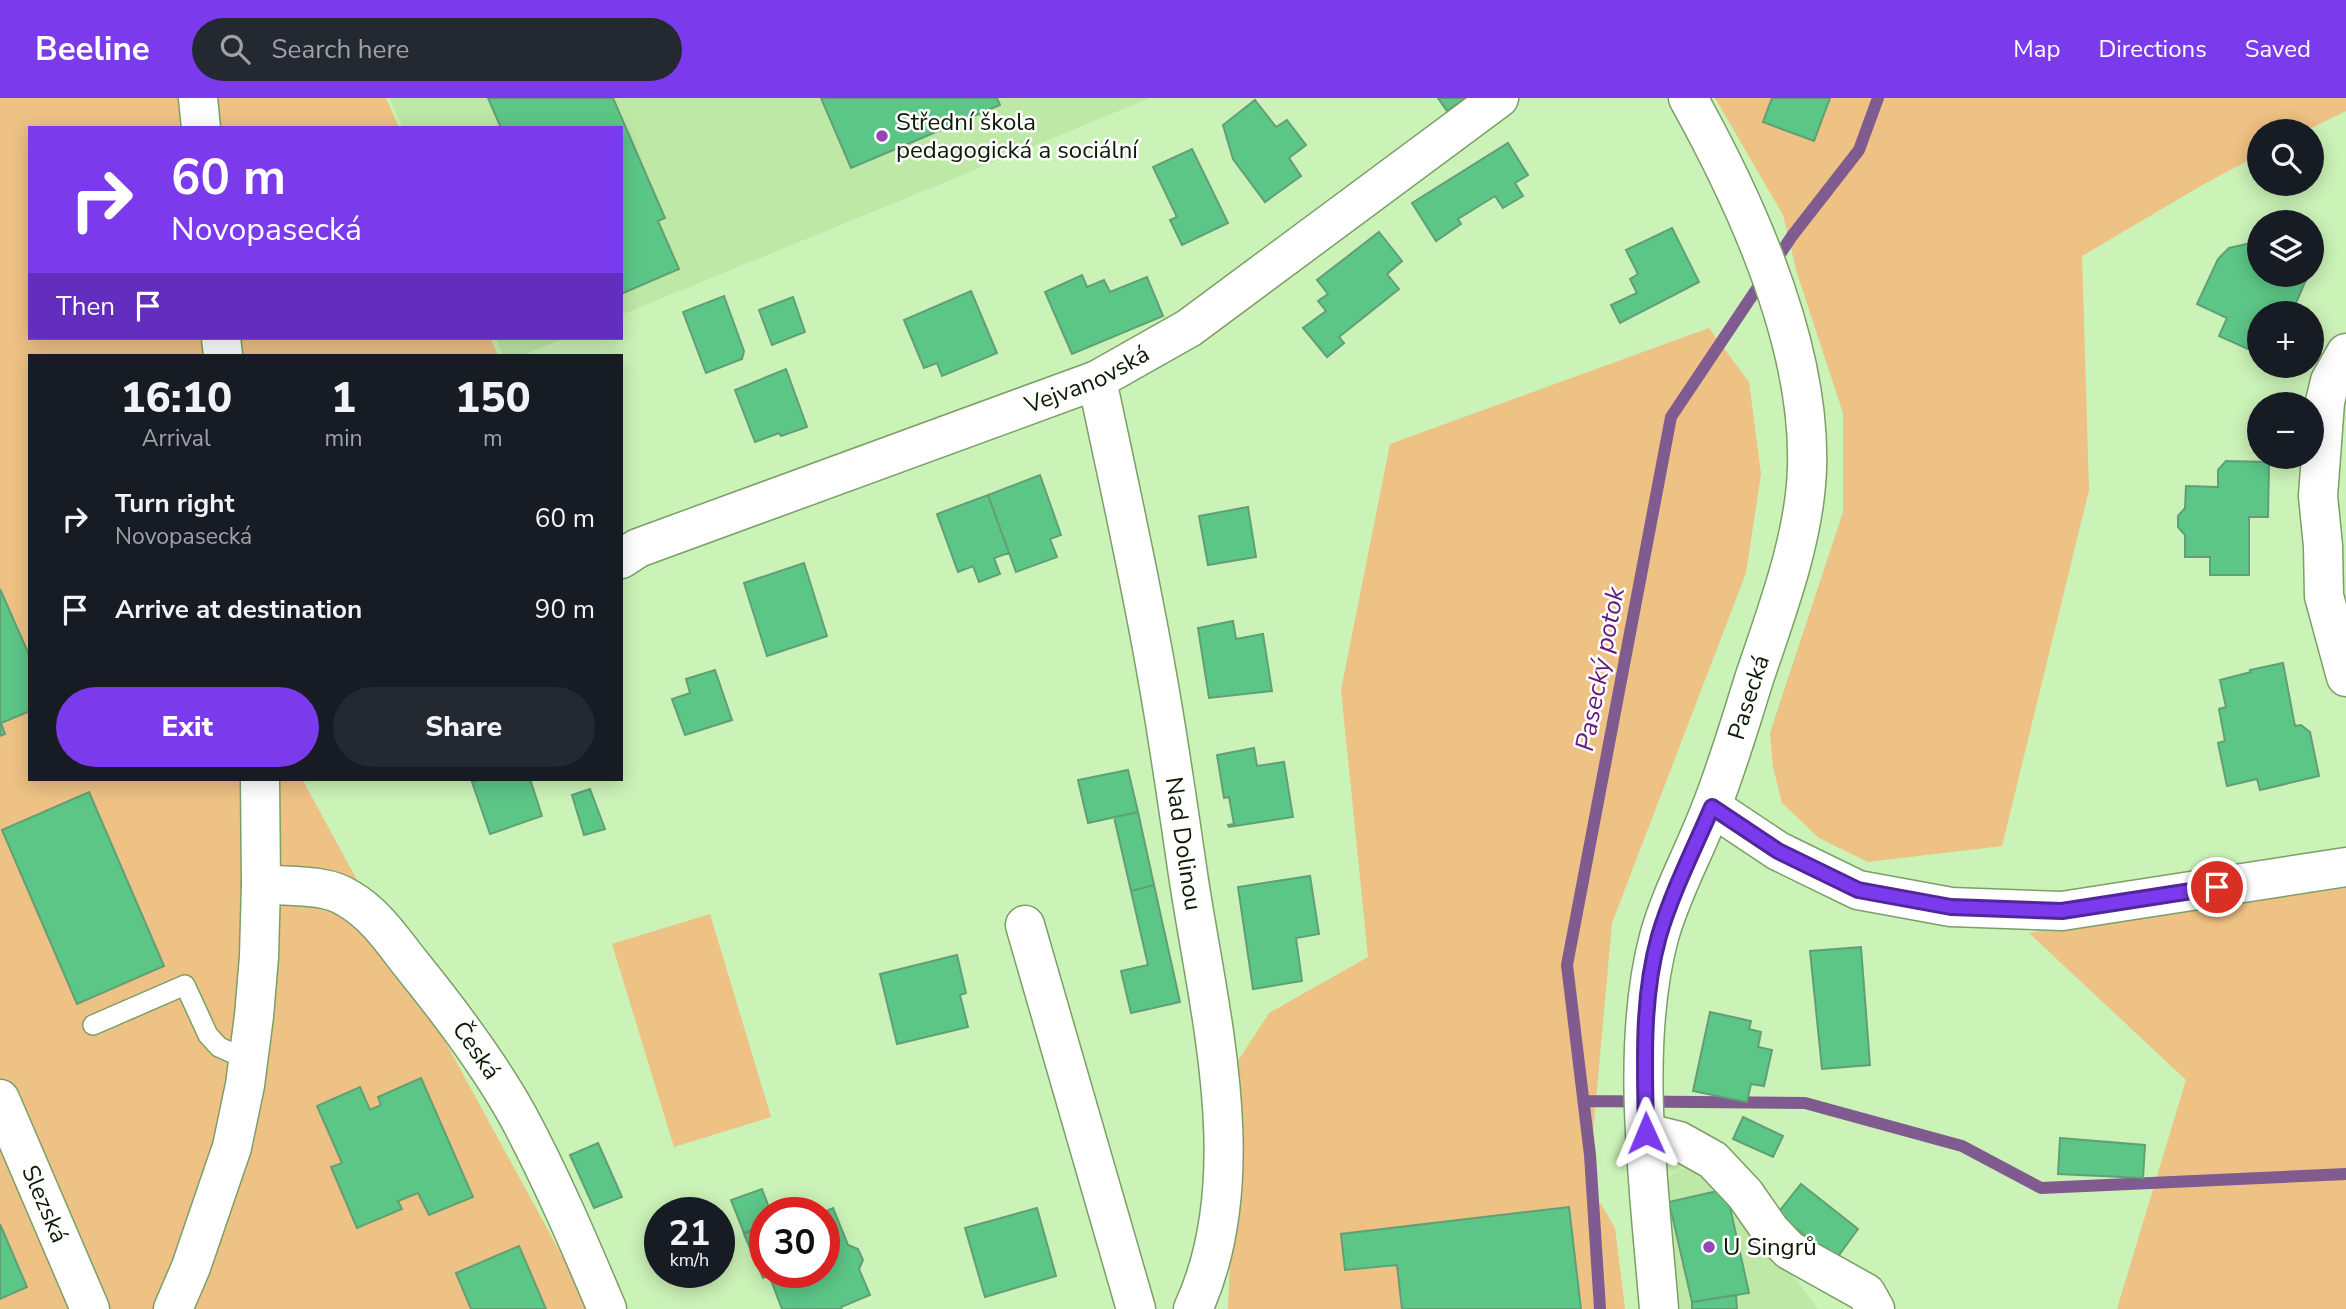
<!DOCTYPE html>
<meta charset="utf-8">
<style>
body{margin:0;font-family:"Nunito Sans",sans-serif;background:#242831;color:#f1f3f6;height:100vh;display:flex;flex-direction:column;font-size:26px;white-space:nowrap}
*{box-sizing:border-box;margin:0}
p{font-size:23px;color:#9ea1a6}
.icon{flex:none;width:38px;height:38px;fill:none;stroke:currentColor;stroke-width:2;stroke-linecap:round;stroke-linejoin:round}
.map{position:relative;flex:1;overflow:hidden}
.details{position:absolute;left:28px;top:256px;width:595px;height:427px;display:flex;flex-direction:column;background:#171b24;border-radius:0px;box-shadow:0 4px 18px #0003}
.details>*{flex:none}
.guide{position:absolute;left:28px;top:28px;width:595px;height:214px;border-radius:0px;box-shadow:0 4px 18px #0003;background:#7c3aed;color:#fff;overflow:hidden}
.buttons{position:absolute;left:2247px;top:21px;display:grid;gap:14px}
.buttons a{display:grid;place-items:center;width:77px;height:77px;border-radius:50%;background:#171b24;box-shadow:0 4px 18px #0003;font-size:35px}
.speed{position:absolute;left:644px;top:1099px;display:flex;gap:14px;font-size:35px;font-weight:700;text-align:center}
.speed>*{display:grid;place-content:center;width:91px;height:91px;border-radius:50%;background:#171b24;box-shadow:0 4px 18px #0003;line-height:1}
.speed small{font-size:18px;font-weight:400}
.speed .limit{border:10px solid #d22;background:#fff;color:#111}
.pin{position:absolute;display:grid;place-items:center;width:60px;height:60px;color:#fff;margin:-30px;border:4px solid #fff;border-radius:50%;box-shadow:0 2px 7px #0007}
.me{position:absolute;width:77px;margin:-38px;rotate:359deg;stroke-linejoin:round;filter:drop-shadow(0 0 5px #0008)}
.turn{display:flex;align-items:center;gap:24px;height:147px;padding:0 28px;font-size:32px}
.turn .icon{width:91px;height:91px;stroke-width:2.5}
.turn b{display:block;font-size:49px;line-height:60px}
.then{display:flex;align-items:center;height:66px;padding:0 28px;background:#0003;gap:14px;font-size:26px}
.eta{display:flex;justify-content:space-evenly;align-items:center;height:119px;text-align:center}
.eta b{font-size:42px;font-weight:800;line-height:49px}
.button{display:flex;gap:14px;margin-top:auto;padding:14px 28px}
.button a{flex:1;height:80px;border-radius:42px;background:#7c3aed;color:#fff;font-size:28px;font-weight:800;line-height:80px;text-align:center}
.button a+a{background:#242831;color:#f1f3f6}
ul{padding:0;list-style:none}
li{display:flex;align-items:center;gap:21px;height:91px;padding:0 28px}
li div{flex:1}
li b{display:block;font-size:26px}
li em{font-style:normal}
header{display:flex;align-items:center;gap:42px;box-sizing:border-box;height:98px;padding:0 35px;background:#7c3aed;color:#fff}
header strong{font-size:33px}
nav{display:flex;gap:38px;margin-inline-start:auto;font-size:24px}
.search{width:490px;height:63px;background:#242831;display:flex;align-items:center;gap:18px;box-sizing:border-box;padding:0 24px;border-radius:38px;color:#9ea1a6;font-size:26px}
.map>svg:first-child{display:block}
.built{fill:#bde8a6}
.green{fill:#eec184}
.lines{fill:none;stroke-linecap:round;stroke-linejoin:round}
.stream{stroke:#805b8f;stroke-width:12}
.building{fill:#5cc687;stroke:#619f77;stroke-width:2}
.service-casing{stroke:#7b9f67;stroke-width:22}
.minor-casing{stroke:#7b9f67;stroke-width:41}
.service{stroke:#fff;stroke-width:19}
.minor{stroke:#fff;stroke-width:38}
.route-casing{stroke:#51269a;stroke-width:18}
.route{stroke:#7c3aed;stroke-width:12}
.poi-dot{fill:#9545b5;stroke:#fff;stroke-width:2.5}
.labels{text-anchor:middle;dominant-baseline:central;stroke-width:5;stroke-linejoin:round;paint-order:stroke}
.poi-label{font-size:24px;fill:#0d1b05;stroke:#fff;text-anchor:start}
.street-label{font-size:24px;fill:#0d1b05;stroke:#fff}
.water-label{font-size:26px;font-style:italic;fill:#64197f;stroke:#fff}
</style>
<header>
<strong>Beeline</strong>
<div class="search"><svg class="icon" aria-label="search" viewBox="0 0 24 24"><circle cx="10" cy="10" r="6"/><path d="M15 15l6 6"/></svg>Search here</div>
<nav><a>Map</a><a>Directions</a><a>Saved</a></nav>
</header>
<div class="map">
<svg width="2346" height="1211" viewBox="0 0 2346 1211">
<rect width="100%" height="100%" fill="#cbf2b7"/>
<path class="built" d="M 389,0 L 1150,0 L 621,217 L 621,30 L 403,30 Z
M 496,240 L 565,240 L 523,257 L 503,257 Z
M 1685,1070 L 1717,1077 L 1818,1211 L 1673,1211 L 1663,1082 Z"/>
<path class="green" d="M 0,0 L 386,0 L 399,30 L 30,30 L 30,240 L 490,240 L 498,257 L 30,257 L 30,681 L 302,681 L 591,1211 L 0,1211 Z
M 1715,0 L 2346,0 L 2346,13 L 2305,33 L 2259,33 L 2259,57 L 2204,86 L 2082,158 L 2089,392 L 2002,748 L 1868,764 L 1819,740 L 1782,705 L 1773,669 L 1770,635 L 1843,414 L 1843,315 L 1797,175 L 1783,117 Z
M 1709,230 L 1749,284 L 1761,376 L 1746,475 L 1612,825 L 1587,1101 L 1601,1106 L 1615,1130 L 1625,1211 L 1228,1211 L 1238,963 L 1269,915 L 1368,859 L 1341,592 L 1390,346 Z
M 2346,790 L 2346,1211 L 2117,1211 L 2186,982 L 2029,835 Z
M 710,816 L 771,1019 L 674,1049 L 612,846 Z"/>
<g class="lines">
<path class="stream" d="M 1774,165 L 1792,138 L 1859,52 L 1878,0
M 1585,1003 L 1805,1005 L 1962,1048 L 2041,1090 L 2346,1076
M 1600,1211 L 1590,1057 L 1567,867 L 1671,319 L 1764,180"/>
</g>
<path class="building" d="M 488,0 L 613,0 L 665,120 L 658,123 L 679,171 L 621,196 L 621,30 L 501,30 Z
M 821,0 L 997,0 L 1000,7 L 851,70 Z
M 1438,0 L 1466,0 L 1447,13 Z
M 1772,0 L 1830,0 L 1814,43 L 1763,24 Z
M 1255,2 L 1276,29 L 1287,22 L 1306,47 L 1289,60 L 1301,78 L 1265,104 L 1233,61 L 1223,27 Z
M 1508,45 L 1528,77 L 1515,85 L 1523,98 L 1503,110 L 1495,98 L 1458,121 L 1461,126 L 1436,143 L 1412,105 Z
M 1192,51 L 1228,125 L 1182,147 L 1170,122 L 1177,119 L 1153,69 Z
M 1672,130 L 1699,184 L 1620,225 L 1611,207 L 1637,195 L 1630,181 L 1638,176 L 1626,152 Z
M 1379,134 L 1402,163 L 1387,176 L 1399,191 L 1339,239 L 1344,245 L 1327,259 L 1303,230 L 1326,213 L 1318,203 L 1328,196 L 1317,182 Z
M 2256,144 L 2259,177 L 2308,177 L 2296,205 L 2301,209 L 2302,215 L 2259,215 L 2259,256 L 2219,238 L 2227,220 L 2197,206 L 2218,161 L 2229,150 Z
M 1082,177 L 1087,189 L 1104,182 L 1110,194 L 1147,179 L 1163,218 L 1072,256 L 1045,194 Z
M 971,193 L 997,255 L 942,278 L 937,265 L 924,270 L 904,222 Z
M 724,198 L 744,253 L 742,261 L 706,275 L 683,214 Z
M 793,199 L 805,234 L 772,247 L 759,212 Z
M 786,271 L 807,329 L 781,338 L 779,335 L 755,344 L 735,292 Z
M 2226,363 L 2269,364 L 2268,419 L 2249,419 L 2249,477 L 2210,477 L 2210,459 L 2185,459 L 2185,437 L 2178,429 L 2178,418 L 2185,410 L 2186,388 L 2218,389 L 2218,372 Z
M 1040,377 L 1061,437 L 1050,441 L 1057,459 L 1016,474 L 988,397 Z
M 988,397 L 1009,455 L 994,460 L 1000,476 L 979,484 L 973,468 L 958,474 L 937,416 Z
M 1248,409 L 1256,459 L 1208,467 L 1199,418 Z
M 804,465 L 827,538 L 767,558 L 744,485 Z
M 0,491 L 30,559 L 30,613 L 1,625 L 5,636 L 0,638 Z
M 1233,523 L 1236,541 L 1263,536 L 1272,593 L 1209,600 L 1198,530 Z
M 2283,565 L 2295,628 L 2301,627 L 2310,634 L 2319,678 L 2260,692 L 2257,681 L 2227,688 L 2218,645 L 2225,643 L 2219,611 L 2226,609 L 2220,582 L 2251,574 L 2250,572 Z
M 715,572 L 732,622 L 685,637 L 672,601 L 690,595 L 686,581 Z
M 1254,650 L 1257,668 L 1284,664 L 1293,719 L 1229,729 L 1228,727 L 1234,726 L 1229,699 L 1224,700 L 1217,657 Z
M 1128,672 L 1138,714 L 1088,725 L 1078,682 Z
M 483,681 L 530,681 L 542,718 L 490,736 L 472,684 Z
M 590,691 L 605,731 L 584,737 L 572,697 Z
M 89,694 L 164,868 L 77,906 L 2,732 Z
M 1138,714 L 1154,787 L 1131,793 L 1114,719 Z
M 1310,778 L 1319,836 L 1296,840 L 1302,883 L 1253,891 L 1238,789 Z
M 1154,787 L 1180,904 L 1131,915 L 1121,873 L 1148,867 L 1131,793 Z
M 1861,849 L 1870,967 L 1822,971 L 1810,853 Z
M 957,857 L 966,895 L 960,897 L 968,929 L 897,946 L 880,876 Z
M 1710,914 L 1751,923 L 1749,931 L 1761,934 L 1758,949 L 1772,952 L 1764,988 L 1751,986 L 1747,1004 L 1693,993 Z
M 421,980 L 473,1099 L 429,1117 L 418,1095 L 398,1103 L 402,1111 L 357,1130 L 331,1069 L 342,1065 L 317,1008 L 360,989 L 370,1012 L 381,1007 L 378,999 Z
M 1743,1019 L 1783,1038 L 1773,1059 L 1733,1041 Z
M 2060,1040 L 2145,1047 L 2143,1080 L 2058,1076 Z
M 598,1045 L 622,1099 L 594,1110 L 570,1057 Z
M 1801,1086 L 1858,1131 L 1836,1161 L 1777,1116 Z
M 762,1091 L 771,1115 L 765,1115 L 765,1127 L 744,1135 L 731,1102 Z
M 1726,1091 L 1749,1195 L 1692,1204 L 1669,1104 Z
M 1569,1109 L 1581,1211 L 1402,1211 L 1397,1167 L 1345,1172 L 1341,1136 Z
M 833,1110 L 848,1147 L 858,1151 L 863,1162 L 859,1171 L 870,1197 L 841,1209 L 842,1211 L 782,1211 L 769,1177 L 763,1180 L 744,1136 L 765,1127 L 765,1174 L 824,1174 L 824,1115 L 822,1115 Z
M 1037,1110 L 1056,1178 L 985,1199 L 965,1130 Z
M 0,1126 L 27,1189 L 0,1201 Z
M 519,1148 L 546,1211 L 471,1211 L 456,1175 Z
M 1736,1197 L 1737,1211 L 1692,1211 L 1692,1204 Z"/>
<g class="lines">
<g class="service-casing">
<path id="service" d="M 93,927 L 185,887 L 208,937 L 219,949 L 248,962"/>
</g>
<g class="minor-casing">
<g id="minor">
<path d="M 198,0 L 201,30"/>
<path d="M 221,240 L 223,257"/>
<path d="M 2346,255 L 2330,283 L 2325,304 L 2318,398 L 2323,448 L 2324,498 L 2346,579"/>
<path id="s1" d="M 1097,282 C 1118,382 1141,483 1158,583 C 1170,650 1179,716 1189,783 C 1210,919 1253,1081 1193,1211"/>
<path id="s2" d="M 621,461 L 638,450 L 1097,282 L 1189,230 L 1499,0"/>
<path d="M 1712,709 L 1778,753 L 1858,792 L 1951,809 L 2062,813 L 2346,769"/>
<path id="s3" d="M 261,786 C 289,789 325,785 349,801 C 375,816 393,843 411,866 C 450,914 488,964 518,1018 C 551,1079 580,1147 607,1211"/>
<path d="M 1025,827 L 1136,1211"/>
<path id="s4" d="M 0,1001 L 90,1211"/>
<path d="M 1646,1035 L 1679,1043 L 1713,1062 L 1745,1096 L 1770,1132 L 1789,1152 L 1866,1195 L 1875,1211"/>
<path d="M 173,1211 L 191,1169 L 232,1049 L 245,987 L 254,918 L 259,859 L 261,786 L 260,681"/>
<path id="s5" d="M 1659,1211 C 1650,1095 1629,952 1659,839 C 1671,795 1695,753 1711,710 C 1728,667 1741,622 1755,578 C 1777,513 1805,439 1807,370 C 1811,246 1747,106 1688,0"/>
</g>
</g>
<use href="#service" class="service"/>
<use href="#minor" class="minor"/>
</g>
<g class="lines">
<g class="route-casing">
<path id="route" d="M 1646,1035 C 1645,969 1641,902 1659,838 C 1672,794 1694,751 1712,709 L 1778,753 L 1858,792 L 1951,809 L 2062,813 L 2217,789"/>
</g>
<use href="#route" class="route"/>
</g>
<g class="poi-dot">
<circle cx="882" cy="38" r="7"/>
<circle cx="1709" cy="1149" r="7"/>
</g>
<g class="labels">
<g class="poi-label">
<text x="896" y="24">Střední škola<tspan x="896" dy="28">pedagogická a sociální</tspan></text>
<text x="1723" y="1149">U Singrů</text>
</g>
<g class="street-label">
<text stroke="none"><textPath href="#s2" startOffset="500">Vejvanovská</textPath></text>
<text stroke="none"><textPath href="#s5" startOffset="630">Pasecká</textPath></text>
<text stroke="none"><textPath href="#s1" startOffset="472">Nad Dolinou</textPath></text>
<text stroke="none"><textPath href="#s3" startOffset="289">Česká</textPath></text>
<text stroke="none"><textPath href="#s4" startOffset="114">Slezská</textPath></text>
</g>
<g class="water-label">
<text transform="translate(1600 571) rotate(-79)">Pasecký potok</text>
</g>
</g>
</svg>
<div class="buttons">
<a><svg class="icon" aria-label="search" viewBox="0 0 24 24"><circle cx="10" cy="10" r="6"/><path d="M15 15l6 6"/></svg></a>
<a><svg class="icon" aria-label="layers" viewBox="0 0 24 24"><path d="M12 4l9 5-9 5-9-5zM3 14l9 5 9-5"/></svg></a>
<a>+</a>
<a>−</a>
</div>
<div class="speed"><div>21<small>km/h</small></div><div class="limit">30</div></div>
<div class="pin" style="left:2217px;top:789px;background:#d93025"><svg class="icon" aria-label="arrive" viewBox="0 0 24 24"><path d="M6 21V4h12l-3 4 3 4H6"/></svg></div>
<svg class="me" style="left:1646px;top:1035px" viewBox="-20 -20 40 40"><path d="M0-17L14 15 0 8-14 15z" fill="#7c3aed" stroke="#fff" stroke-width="4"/></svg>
<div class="guide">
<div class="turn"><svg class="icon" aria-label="right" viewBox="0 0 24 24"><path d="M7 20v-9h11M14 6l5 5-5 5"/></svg><div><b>60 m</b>Novopasecká</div></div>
<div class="then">Then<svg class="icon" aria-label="arrive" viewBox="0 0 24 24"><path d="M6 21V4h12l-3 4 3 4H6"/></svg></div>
</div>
<section class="details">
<div class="eta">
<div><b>16:10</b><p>Arrival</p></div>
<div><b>1</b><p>min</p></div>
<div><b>150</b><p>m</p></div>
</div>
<ul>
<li><svg class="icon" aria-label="right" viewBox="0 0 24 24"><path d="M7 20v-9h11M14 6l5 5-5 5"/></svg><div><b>Turn right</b><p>Novopasecká</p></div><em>60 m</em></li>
<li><svg class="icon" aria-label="arrive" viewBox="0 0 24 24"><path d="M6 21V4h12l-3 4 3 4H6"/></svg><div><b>Arrive at destination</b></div><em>90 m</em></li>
</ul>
<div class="button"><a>Exit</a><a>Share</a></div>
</section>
</div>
